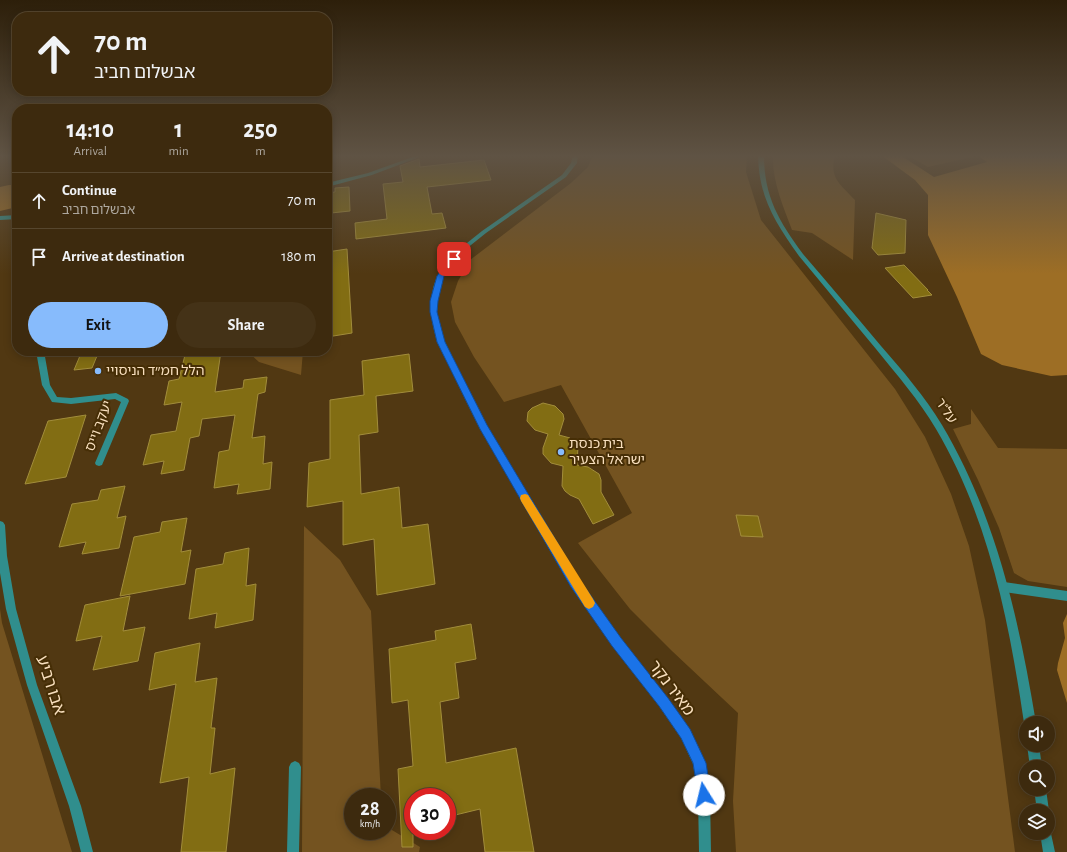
<!DOCTYPE html>
<meta charset="utf-8">
<style>
body{margin:0;font-family:"Alegreya Sans","Noto Sans Hebrew",sans-serif;background:#443217;color:#f1f3f6;height:100vh;display:flex;flex-direction:column;font-size:15px;white-space:nowrap}
*{box-sizing:border-box;margin:0}
p{font-size:13px;color:#ada79e}
.icon{flex:none;width:22px;height:22px;fill:none;stroke:currentColor;stroke-width:2;stroke-linecap:round;stroke-linejoin:round}
.map{position:relative;flex:1;overflow:hidden}
.sheet{position:absolute;left:12px;top:104px;width:320px;height:252px;display:flex;flex-direction:column;background:#3d2a0e;border-radius:16px;box-shadow:0 2px 10px #0003,0 0 0 1px #56462e}
.sheet>*{flex:none}
.hud{position:absolute;left:12px;top:12px;width:320px;height:84px;border-radius:16px;box-shadow:0 2px 10px #0003,0 0 0 1px #56462e;background:#3d2a0e;color:#f1f3f6;overflow:hidden}
.tools{position:absolute;left:1019px;top:716px;display:grid;gap:8px}
.tools a{display:grid;place-items:center;width:36px;height:36px;border-radius:50%;background:#3d2a0e;box-shadow:0 2px 10px #0003,0 0 0 1px #56462e;font-size:20px}
.speed{position:absolute;left:344px;top:788px;display:flex;gap:8px;font-size:20px;font-weight:700;text-align:center}
.speed>*{display:grid;place-content:center;width:52px;height:52px;border-radius:50%;background:#3d2a0e;box-shadow:0 2px 10px #0003,0 0 0 1px #56462e;line-height:1}
.speed small{font-size:10px;font-weight:400}
.speed .limit{border:6px solid #d22;background:#fff;color:#111}
.pin{position:absolute;display:grid;place-items:center;width:34px;height:34px;color:#fff;margin:-17px;border-radius:8px;box-shadow:0 2px 6px #0006}
.me{position:absolute;width:44px;margin:-22px;rotate:351deg;stroke-linejoin:round;filter:drop-shadow(0 0 3px #0008)}
.turn{display:flex;align-items:center;gap:14px;height:84px;padding:0 16px;font-size:18px}
.turn .icon{width:52px;height:52px;stroke-width:2.5}
.turn b{display:block;font-size:28px;line-height:34px}
.eta{display:flex;justify-content:space-evenly;align-items:center;height:68px;text-align:center}
.eta b{font-size:24px;font-weight:600;line-height:28px}
.button{display:flex;gap:8px;margin-top:auto;padding:8px 16px}
.button a{flex:1;height:46px;border-radius:24px;background:#87bbfc;color:#111;font-size:16px;font-weight:600;line-height:46px;text-align:center}
.button a+a{background:#443217;color:#f1f3f6}
ul{padding:0;list-style:none}
li{display:flex;align-items:center;gap:12px;height:56px;padding:0 16px;border-top:1px solid #56462e}
li div{flex:1}
li b{display:block;font-size:15px}
li em{font-style:normal}
.map>svg:first-child{display:block}
.green{fill:#745320}
.forest{fill:#9d6e25}
.building{fill:#826d13;stroke:#a28d3b}
.lines{fill:none;stroke-linecap:round;stroke-linejoin:round}
.minor{fill:#308e8d;fill-rule:evenodd}
.tertiary{fill:#308e8d;fill-rule:evenodd}
.route{fill:#1a73e8;stroke:#114b97}
.slow{fill:#f59e0b}
.poi-dot{fill:#87bbfc;stroke:#462e06;stroke-width:1.5}
.labels{text-anchor:middle;dominant-baseline:central;stroke-width:4;stroke-linejoin:round;paint-order:stroke}
.poi-label{font-size:14px;fill:#f8dfbe;stroke:#462e06;text-anchor:start}
.street-label{font-size:14px;fill:#f8dfbe;stroke:#462e06}
.near-street-label{font-size:17px;fill:#f8dfbe;stroke:#462e06}
</style>
<div class="map">
<svg width="1067" height="852" viewBox="0 0 1067 852">
<rect width="100%" height="100%" fill="#513812"/>
<path class="green" d="M 593,155 L 747,155 L 746,172 L 761,220 L 895,389 L 925,437 L 951,494 L 969,546 L 985,620 L 1015,852 L 736,852 L 733,801 L 738,713 L 672,651 L 630,609 L 578,543 L 632,513 L 561,385 L 504,402 L 474,357 L 455,322 L 451,302 L 458,281 L 470,260 L 571,183 L 588,167 Z
M 773,155 L 835,155 C 829,178 840,184 855,200 L 853,260 L 812,233 L 792,230 C 783,206 772,181 773,155 Z
M 907,155 L 968,155 L 972,157 L 928,167 Z
M 247,351 L 303,351 L 301,375 L 259,362 Z
M 971,409 L 998,448 L 1067,449 L 1067,587 L 1028,581 L 1014,573 L 999,528 L 978,480 L 953,429 L 971,424 Z
M 304,526 L 340,560 L 371,611 L 381,797 L 353,797 L 353,831 L 387,831 L 387,827 L 420,847 L 419,852 L 302,852 Z
M 0,609 L 2,623 L 72,852 L 0,852 Z"/>
<path class="forest" d="M 881,155 L 900,155 L 934,177 L 987,162 L 977,155 L 1067,155 L 1067,375 L 1051,376 L 1002,365 L 981,354 L 957,297 L 928,235 L 928,195 L 915,180 Z
M 9,185 L 17,185 L 17,207 L 0,211 L 0,187 Z
M 1067,614 L 1067,703 L 1057,670 L 1058,663 L 1065,638 L 1063,623 Z"/>
<path class="building" d="M 419,159 L 420,167 L 484,160 L 491,180 L 427,187 L 432,214 L 442,213 L 446,228 L 356,239 L 355,223 L 387,219 L 383,184 L 403,182 L 400,166 Z
M 349,187 L 350,211 L 331,213 L 331,207 L 327,208 L 327,193 L 335,192 L 335,188 Z
M 876,213 L 906,220 L 905,253 L 878,255 L 872,248 Z
M 347,249 L 352,333 L 327,337 L 327,252 Z
M 904,265 L 928,290 L 927,290 L 932,295 L 913,298 L 885,268 Z
M 82,351 L 99,351 L 92,368 L 74,370 Z
M 186,351 L 221,351 L 215,392 L 243,388 L 244,380 L 267,377 L 265,392 L 258,394 L 252,438 L 265,436 L 263,464 L 272,462 L 270,489 L 237,494 L 239,484 L 214,488 L 219,452 L 229,450 L 235,415 L 202,419 L 199,436 L 190,438 L 184,470 L 161,474 L 164,461 L 143,465 L 151,435 L 176,431 L 182,402 L 164,405 L 169,381 L 179,379 Z
M 409,354 L 413,391 L 376,396 L 378,432 L 359,435 L 361,494 L 399,487 L 402,528 L 428,524 L 435,584 L 377,595 L 374,539 L 343,545 L 343,501 L 307,507 L 309,463 L 330,459 L 330,400 L 364,395 L 362,361 Z
M 543,403 L 555,406 L 563,414 L 564,419 L 559,435 L 570,438 L 578,446 L 577,465 L 588,467 L 599,474 L 601,480 L 601,492 L 614,515 L 593,524 L 579,499 L 570,495 L 565,491 L 562,486 L 563,466 L 551,463 L 543,454 L 543,448 L 548,434 L 535,430 L 527,421 L 528,412 L 532,408 Z
M 86,415 L 66,477 L 25,484 L 48,421 Z
M 125,486 L 117,518 L 126,516 L 119,548 L 82,554 L 86,542 L 59,547 L 72,504 L 98,500 L 101,490 Z
M 736,515 L 758,516 L 763,537 L 741,536 Z
M 187,518 L 181,552 L 191,550 L 185,584 L 120,596 L 134,537 L 160,532 L 162,522 Z
M 249,548 L 246,586 L 256,584 L 253,620 L 215,628 L 217,613 L 189,619 L 196,569 L 223,564 L 225,553 Z
M 130,596 L 123,631 L 145,627 L 138,661 L 93,670 L 102,636 L 76,641 L 85,605 Z
M 471,624 L 476,659 L 455,663 L 459,698 L 440,702 L 446,763 L 516,748 L 534,852 L 485,852 L 480,809 L 447,817 L 447,797 L 413,797 L 413,847 L 402,847 L 398,769 L 413,766 L 408,700 L 392,703 L 389,649 L 436,640 L 435,631 Z
M 200,643 L 195,682 L 217,678 L 211,728 L 215,728 L 210,774 L 235,768 L 226,852 L 181,852 L 189,777 L 160,783 L 176,684 L 149,690 L 155,653 Z"/>
<g class="lines">
<path class="minor" d="M 573,155 L 578,155 L 577,163 L 566,177 L 486,233 L 461,253 L 443,276 L 439,288 L 437,312 L 439,326 L 445,342 L 486,426 L 578,580 L 628,648 L 667,698 L 689,730 L 705,763 L 710,795 L 711,852 L 699,852 L 698,795 L 693,764 L 681,738 L 659,706 L 620,656 L 572,586 L 480,429 L 437,342 L 433,326 L 431,312 L 433,288 L 437,276 L 457,251 L 482,231 L 562,175 L 571,163 Z
M 36,351 L 44,351 L 50,385 L 57,397 L 71,398 L 116,393 L 128,399 L 129,401 L 102,465 L 99,466 L 96,465 L 95,463 L 121,402 L 115,399 L 71,404 L 52,402 L 42,385 Z
M 1004,582 L 1067,591 L 1067,601 L 1004,592 L 1001,590 L 999,587 L 1001,584 Z
M 295,761 L 299,763 L 301,767 L 299,852 L 287,852 L 289,767 L 291,763 Z"/>
<path class="tertiary" d="M 418,155 L 425,155 L 372,175 L 327,187 L 327,183 L 368,173 Z
M 758,155 L 764,155 C 764,197 779,221 803,254 C 829,284 855,315 881,346 C 903,371 925,397 942,425 C 996,516 1019,619 1036,723 L 1026,723 L 1026,727 L 1024,723 C 1009,621 989,519 936,429 C 919,400 897,375 876,349 C 850,318 825,287 799,256 C 775,222 759,198 758,155 Z
M 17,215 L 17,219 L 0,220 L 0,216 Z
M 0,521 L 3,522 L 5,525 L 7,556 L 16,609 L 37,685 L 81,806 L 93,852 L 81,852 L 69,806 L 27,685 L 6,609 L 0,573 Z
M 1027,745 L 1039,745 L 1042,767 L 1030,767 Z
M 1034,789 L 1046,789 L 1049,811 L 1048,814 L 1048,811 L 1037,811 Z
M 1048,828 L 1050,829 L 1055,852 L 1043,852 L 1040,833 L 1048,833 Z"/>
</g>
<linearGradient id="sky" x2="0" y2="1"><stop stop-color="#2d1f0a"/><stop offset="0.57" stop-color="#5f5344"/><stop offset="1" stop-color="#5f5344" stop-opacity="0"/></linearGradient>
<rect width="1067" height="274" fill="url(#sky)"/>
<path class="route" d="M 451,257 L 457,259 L 444,276 L 438,301 L 437,312 L 445,342 L 487,425 L 579,579 L 621,638 L 668,698 L 690,729 L 706,763 L 711,795 L 709,800 L 704,802 L 699,800 L 693,763 L 681,738 L 659,706 L 612,646 L 571,587 L 480,429 L 437,342 L 430,312 L 430,301 L 437,276 Z"/>
<path class="slow" d="M 525,494 L 528,495 L 593,599 L 595,603 L 593,607 L 589,609 L 585,607 L 521,501 L 520,498 L 521,495 Z"/>
<g class="poi-dot">
<circle cx="98" cy="371" r="4"/>
<circle cx="561" cy="452" r="4"/>
</g>
<g class="labels">
<g class="poi-label">
<text x="106" y="371">הלל חמ״ד הניסויי</text>
<text x="569" y="444">בית כנסת<tspan x="569" dy="16">ישראל הצעיר</tspan></text>
</g>
<g class="street-label">
<text transform="translate(946 411) rotate(56)">על"ר</text>
<text transform="translate(99 426) rotate(-69)">יעקב וייס</text>
</g>
<g class="near-street-label">
<text transform="translate(51 685) rotate(72)">אבו רביע</text>
<text transform="translate(672 688) rotate(53)">מאיר נקר</text>
</g>
</g>
</svg>
<div class="tools">
<a><svg class="icon" aria-label="sound" viewBox="0 0 24 24"><path d="M4 9h4l5-4v14l-5-4H4zM17 9q2 3 0 6"/></svg></a>
<a><svg class="icon" aria-label="search" viewBox="0 0 24 24"><circle cx="10" cy="10" r="6"/><path d="M15 15l6 6"/></svg></a>
<a><svg class="icon" aria-label="layers" viewBox="0 0 24 24"><path d="M12 4l9 5-9 5-9-5zM3 14l9 5 9-5"/></svg></a>
</div>
<div class="speed"><div>28<small>km/h</small></div><div class="limit">30</div></div>
<div class="pin" style="left:454px;top:259px;background:#d93025"><svg class="icon" aria-label="arrive" viewBox="0 0 24 24"><path d="M6 21V4h12l-3 4 3 4H6"/></svg></div>
<svg class="me" style="left:704px;top:795px" viewBox="-20 -20 40 40"><circle r="19" fill="#fff"/><path d="M0-13L10 11 0 6-10 11z" fill="#1a73e8"/></svg>
<div class="hud">
<div class="turn"><svg class="icon" aria-label="ahead" viewBox="0 0 24 24"><path d="M12 20V5M6 11l6-6 6 6"/></svg><div><b>70 m</b>אבשלום חביב</div></div>
</div>
<section class="sheet">
<div class="eta">
<div><b>14:10</b><p>Arrival</p></div>
<div><b>1</b><p>min</p></div>
<div><b>250</b><p>m</p></div>
</div>
<ul>
<li><svg class="icon" aria-label="ahead" viewBox="0 0 24 24"><path d="M12 20V5M6 11l6-6 6 6"/></svg><div><b>Continue</b><p>אבשלום חביב</p></div><em>70 m</em></li>
<li><svg class="icon" aria-label="arrive" viewBox="0 0 24 24"><path d="M6 21V4h12l-3 4 3 4H6"/></svg><div><b>Arrive at destination</b></div><em>180 m</em></li>
</ul>
<div class="button"><a>Exit</a><a>Share</a></div>
</section>
</div>
